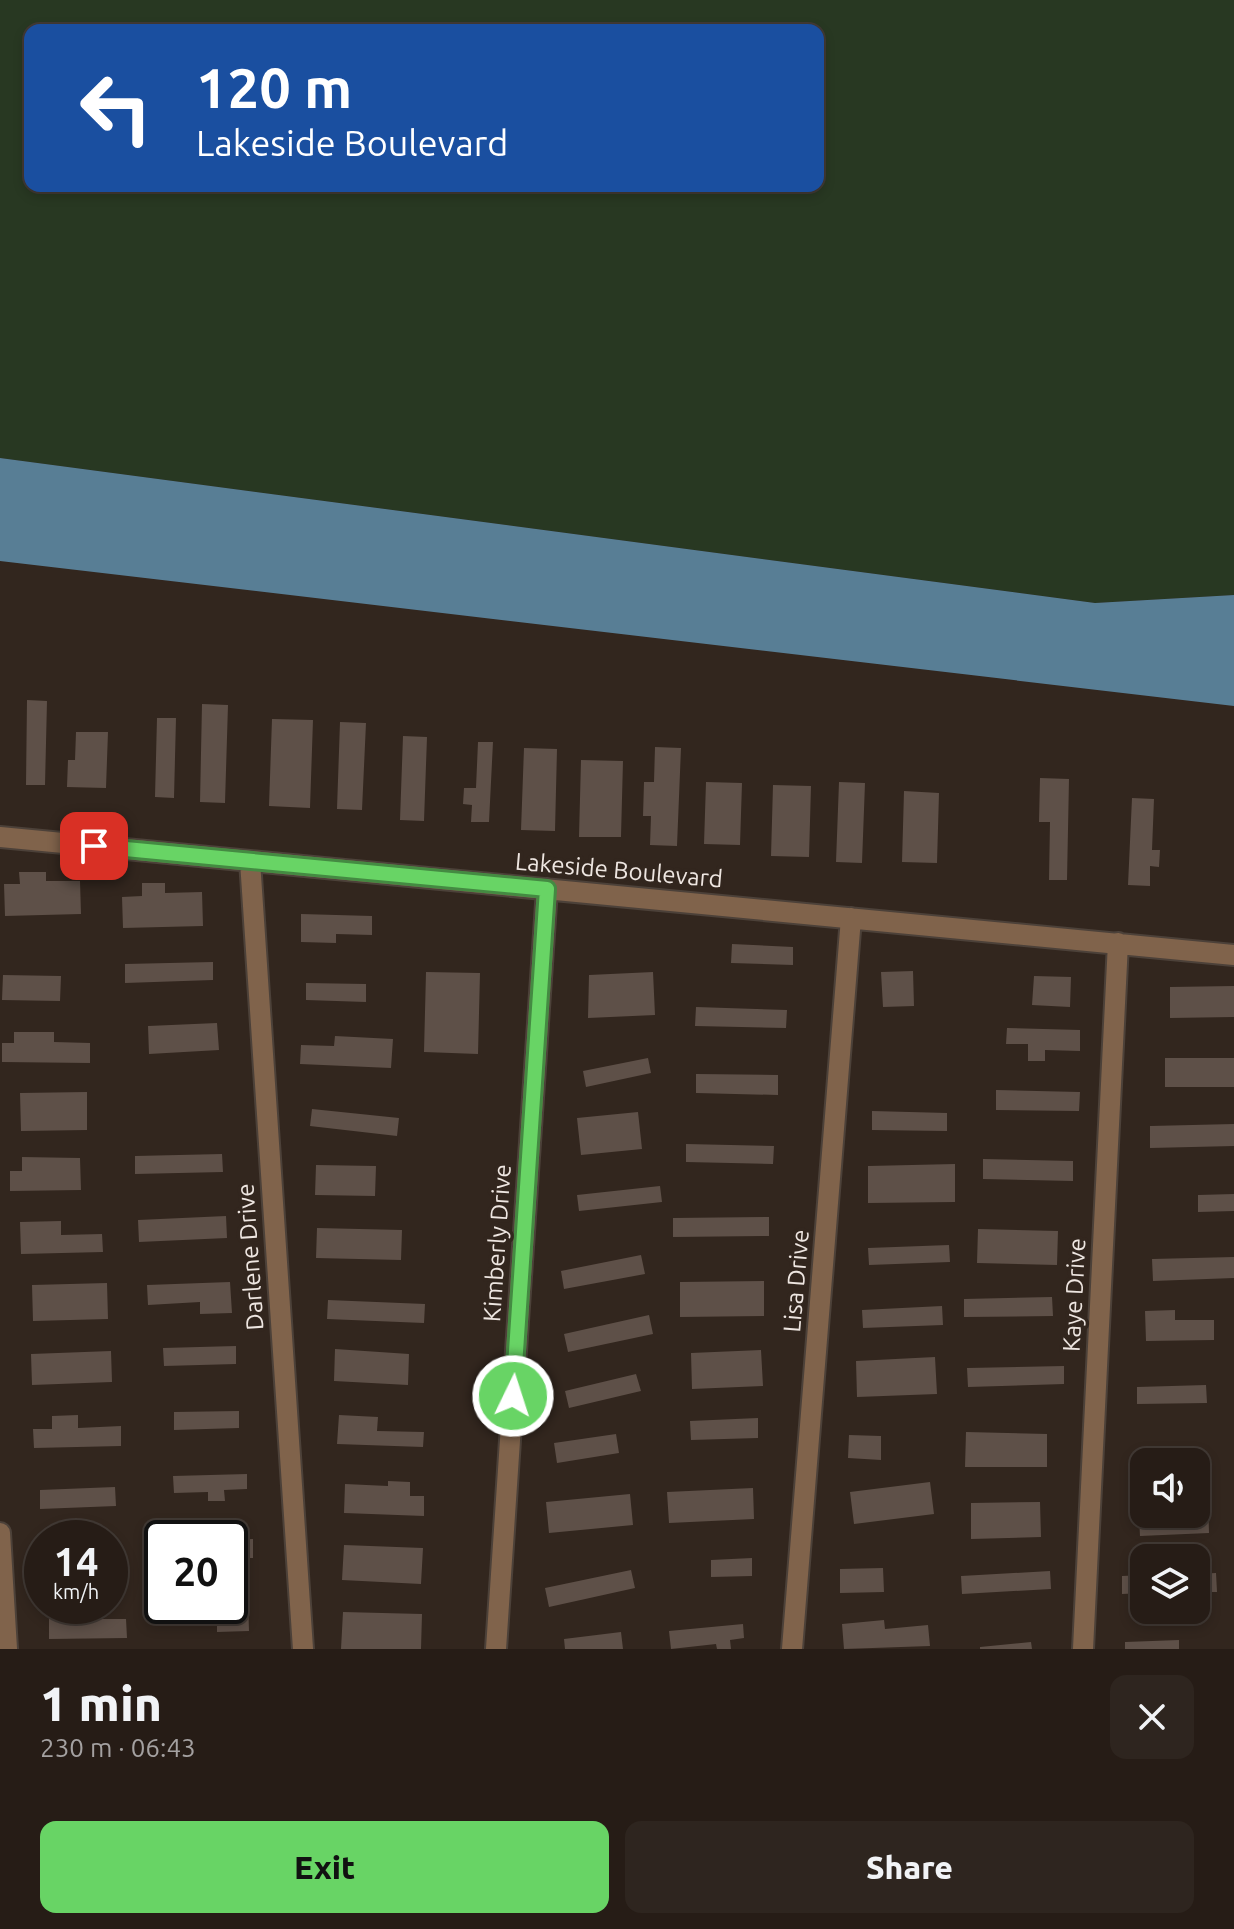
<!DOCTYPE html>
<meta charset="utf-8">
<style>
body{margin:0;font-family:Ubuntu,sans-serif;background:#2e251f;color:#f1f3f6;height:100vh;display:flex;flex-direction:column;font-size:30px;white-space:nowrap}
*{box-sizing:border-box;margin:0}
p{font-size:26px;color:#a4a1a1}
.icon{flex:none;width:44px;height:44px;fill:none;stroke:currentColor;stroke-width:2;stroke-linecap:round;stroke-linejoin:round}
.map{position:relative;height:1649px;overflow:hidden}
.drawer{display:flex;flex-direction:column;background:#261c16;flex:1}
.drawer>*{flex:none}
.top-card{position:absolute;left:24px;top:24px;width:800px;height:168px;border-radius:16px;box-shadow:0 4px 12px #0003,0 0 0 2px #423a35;background:#1a4fa0;color:#fff;overflow:hidden}
.fabs{position:absolute;left:1130px;top:1448px;display:grid;gap:16px}
.fabs a{display:grid;place-items:center;width:80px;height:80px;border-radius:16px;background:#261c16;box-shadow:0 4px 12px #0003,0 0 0 2px #423a35;font-size:40px}
.speed{position:absolute;left:24px;top:1520px;display:flex;gap:16px;font-size:40px;font-weight:700;text-align:center}
.speed>*{display:grid;place-content:center;width:104px;height:104px;border-radius:50%;background:#261c16;box-shadow:0 4px 12px #0003,0 0 0 2px #423a35;line-height:1}
.speed small{font-size:20px;font-weight:400}
.speed .limit{border:4px solid #111;border-radius:12px;background:#fff;color:#111}
.pin{position:absolute;display:grid;place-items:center;width:68px;height:68px;color:#fff;margin:-34px;border-radius:16px;box-shadow:0 4px 12px #0006}
.me{position:absolute;width:88px;margin:-44px;rotate:4deg;stroke-linejoin:round;filter:drop-shadow(0 0 6px #0008)}
.turn{display:flex;align-items:center;gap:28px;height:168px;padding:0 40px;font-size:36px}
.turn .icon{width:104px;height:104px;stroke-width:2.5}
.turn b{display:block;font-size:56px;line-height:68px}
.round{display:grid;place-items:center;flex:none;width:84px;height:84px;border-radius:16px;background:#2e251f}
.headline{display:flex;align-items:center;justify-content:space-between;height:136px;padding:0 40px}
h1{font-size:48px;font-weight:800;line-height:60px}
.primary-button{display:flex;gap:16px;margin-top:auto;padding:16px 40px}
.primary-button a{flex:1;height:92px;border-radius:16px;background:#68d465;color:#111;font-size:32px;font-weight:800;line-height:92px;text-align:center}
.primary-button a+a{background:#2e251f;color:#f1f3f6}
.map>svg:first-child{display:block}
.green{fill:#283822;fill-rule:evenodd}
.water{fill:#587e95}
.building{fill:#5e5048}
.lines{fill:none;stroke-linecap:round;stroke-linejoin:round}
.minor-casing{stroke:#4c4139;stroke-width:24}
.minor{stroke:#80634b;stroke-width:20}
.route-casing{stroke:#448a42;stroke-width:20}
.route{stroke:#68d465;stroke-width:14}
.labels{text-anchor:middle;dominant-baseline:central;stroke-width:7;stroke-linejoin:round;paint-order:stroke}
.street-label{font-size:24px;fill:#eee6e1;stroke:#32261e}
</style>
<div class="map">
<svg width="1234" height="1649" viewBox="0 0 1234 1649">
<rect width="100%" height="100%" fill="#32261e"/>
<path class="green" d="M 0,0 L 1234,0 L 1234,595 L 1095,603 L 0,458 ZM 30,30 L 818,30 L 818,186 L 30,186 Z"/>
<path class="water" d="M 0,458 L 1095,603 L 1234,595 L 1234,706 L 0,561 Z"/>
<path class="building" d="M 27,700 L 47,701 L 45,785 L 26,785 Z
M 202,704 L 228,705 L 225,803 L 200,802 Z
M 157,718 L 176,718 L 174,798 L 155,797 Z
M 272,719 L 313,720 L 310,808 L 269,806 Z
M 340,722 L 366,723 L 362,810 L 337,809 Z
M 76,732 L 108,732 L 106,788 L 67,787 L 68,760 L 75,760 Z
M 403,736 L 427,737 L 424,821 L 400,820 Z
M 478,742 L 493,742 L 489,822 L 471,822 L 472,805 L 463,804 L 464,788 L 476,788 Z
M 655,747 L 681,748 L 677,846 L 650,845 L 651,816 L 643,816 L 644,782 L 654,782 Z
M 524,748 L 557,749 L 555,831 L 521,830 Z
M 581,760 L 623,761 L 621,837 L 579,837 Z
M 1040,778 L 1069,779 L 1067,880 L 1049,880 L 1050,822 L 1039,822 Z
M 706,782 L 742,783 L 740,845 L 704,844 Z
M 839,782 L 865,783 L 862,863 L 836,862 Z
M 773,785 L 811,786 L 809,857 L 771,856 Z
M 904,791 L 939,793 L 937,863 L 902,862 Z
M 1132,798 L 1154,799 L 1152,850 L 1160,850 L 1159,867 L 1150,866 L 1150,886 L 1128,885 Z
M 19,872 L 46,872 L 46,881 L 80,881 L 81,914 L 5,916 L 4,884 L 20,884 Z
M 142,883 L 165,883 L 165,893 L 202,892 L 203,926 L 123,928 L 122,897 L 142,896 Z
M 301,914 L 372,916 L 372,935 L 336,934 L 336,943 L 301,942 Z
M 732,944 L 793,947 L 793,965 L 731,963 Z
M 213,962 L 213,980 L 125,983 L 125,964 Z
M 913,971 L 914,1006 L 883,1007 L 881,972 Z
M 426,972 L 480,973 L 478,1054 L 424,1052 Z
M 653,972 L 655,1015 L 588,1018 L 589,975 Z
M 3,975 L 61,976 L 60,1001 L 2,1000 Z
M 1034,976 L 1071,977 L 1070,1007 L 1032,1005 Z
M 306,983 L 366,984 L 366,1002 L 306,1000 Z
M 1234,986 L 1234,1017 L 1170,1018 L 1170,987 Z
M 696,1007 L 787,1010 L 786,1028 L 695,1026 Z
M 217,1023 L 219,1050 L 149,1054 L 148,1026 Z
M 1007,1028 L 1080,1030 L 1080,1051 L 1045,1050 L 1045,1061 L 1028,1061 L 1028,1044 L 1006,1044 Z
M 14,1032 L 54,1032 L 54,1042 L 90,1043 L 90,1063 L 2,1062 L 2,1043 L 14,1043 Z
M 335,1036 L 393,1039 L 391,1068 L 300,1064 L 301,1045 L 334,1046 Z
M 648,1058 L 651,1073 L 586,1087 L 583,1071 Z
M 1165,1058 L 1234,1058 L 1234,1087 L 1165,1087 Z
M 696,1074 L 778,1075 L 778,1095 L 696,1093 Z
M 996,1090 L 1080,1092 L 1079,1111 L 996,1110 Z
M 87,1092 L 87,1130 L 21,1131 L 20,1093 Z
M 312,1109 L 399,1118 L 397,1136 L 310,1126 Z
M 872,1111 L 947,1113 L 947,1131 L 872,1130 Z
M 638,1112 L 642,1149 L 581,1155 L 577,1118 Z
M 1234,1124 L 1234,1146 L 1150,1148 L 1150,1126 Z
M 686,1144 L 774,1146 L 773,1164 L 686,1162 Z
M 222,1154 L 223,1172 L 135,1174 L 135,1156 Z
M 22,1157 L 80,1158 L 81,1190 L 10,1191 L 10,1171 L 22,1171 Z
M 983,1159 L 1073,1161 L 1073,1181 L 983,1179 Z
M 955,1164 L 955,1202 L 868,1203 L 868,1166 Z
M 316,1165 L 376,1166 L 375,1196 L 315,1195 Z
M 660,1186 L 662,1202 L 579,1211 L 577,1195 Z
M 1234,1194 L 1234,1211 L 1198,1212 L 1198,1195 Z
M 226,1216 L 227,1238 L 139,1242 L 138,1220 Z
M 769,1217 L 769,1236 L 673,1237 L 673,1218 Z
M 61,1221 L 61,1235 L 102,1234 L 103,1252 L 21,1254 L 20,1222 Z
M 317,1228 L 402,1230 L 401,1260 L 316,1258 Z
M 978,1229 L 1058,1231 L 1057,1265 L 977,1263 Z
M 949,1245 L 950,1262 L 869,1265 L 868,1248 Z
M 641,1255 L 645,1274 L 564,1289 L 561,1271 Z
M 1234,1257 L 1234,1278 L 1153,1281 L 1152,1259 Z
M 764,1281 L 764,1316 L 680,1317 L 680,1282 Z
M 230,1282 L 232,1313 L 200,1314 L 200,1302 L 148,1305 L 147,1285 Z
M 107,1283 L 108,1319 L 33,1321 L 32,1285 Z
M 1052,1297 L 1053,1316 L 964,1317 L 964,1299 Z
M 328,1300 L 425,1304 L 424,1323 L 327,1319 Z
M 942,1306 L 943,1325 L 863,1328 L 862,1310 Z
M 1175,1310 L 1175,1320 L 1214,1320 L 1214,1340 L 1146,1341 L 1145,1311 Z
M 649,1315 L 653,1334 L 568,1352 L 564,1334 Z
M 236,1346 L 236,1364 L 164,1366 L 163,1348 Z
M 335,1349 L 409,1354 L 408,1385 L 334,1381 Z
M 761,1350 L 763,1386 L 692,1389 L 691,1353 Z
M 111,1351 L 112,1382 L 32,1385 L 31,1354 Z
M 935,1357 L 937,1394 L 857,1397 L 856,1361 Z
M 1064,1366 L 1064,1384 L 968,1387 L 967,1368 Z
M 636,1374 L 641,1391 L 569,1408 L 565,1391 Z
M 1206,1385 L 1207,1403 L 1137,1404 L 1137,1387 Z
M 239,1411 L 239,1428 L 174,1430 L 174,1412 Z
M 78,1415 L 78,1428 L 121,1426 L 121,1446 L 34,1448 L 33,1429 L 52,1429 L 52,1416 Z
M 339,1415 L 378,1417 L 377,1431 L 424,1432 L 423,1447 L 337,1444 Z
M 758,1418 L 758,1438 L 691,1440 L 690,1421 Z
M 966,1432 L 1047,1434 L 1047,1467 L 965,1467 Z
M 616,1434 L 619,1453 L 557,1463 L 554,1443 Z
M 849,1435 L 881,1436 L 881,1460 L 848,1458 Z
M 1200,1447 L 1201,1466 L 1196,1466 L 1196,1462 L 1144,1462 L 1144,1467 L 1139,1467 L 1139,1449 Z
M 247,1474 L 247,1489 L 224,1490 L 225,1501 L 208,1501 L 208,1492 L 174,1493 L 173,1476 Z
M 388,1481 L 410,1482 L 410,1496 L 424,1496 L 424,1516 L 344,1513 L 345,1484 L 388,1486 Z
M 930,1482 L 934,1514 L 854,1524 L 850,1492 Z
M 115,1487 L 116,1506 L 40,1509 L 40,1490 Z
M 753,1488 L 754,1519 L 669,1523 L 667,1492 Z
M 630,1494 L 633,1525 L 549,1533 L 546,1502 Z
M 1196,1497 L 1208,1497 L 1209,1533 L 1140,1536 L 1138,1500 L 1144,1499 L 1144,1514 L 1196,1514 Z
M 1040,1502 L 1041,1537 L 971,1539 L 971,1503 Z
M 253,1539 L 253,1558 L 230,1558 L 230,1540 Z
M 344,1545 L 423,1548 L 421,1584 L 342,1580 Z
M 127,1554 L 128,1573 L 110,1574 L 110,1555 Z
M 752,1558 L 752,1576 L 711,1577 L 711,1560 Z
M 883,1568 L 884,1592 L 840,1593 L 840,1569 Z
M 631,1570 L 635,1588 L 549,1607 L 545,1588 Z
M 1050,1571 L 1051,1589 L 962,1594 L 961,1576 Z
M 1216,1573 L 1217,1592 L 1196,1592 L 1196,1574 Z
M 1144,1575 L 1144,1593 L 1122,1594 L 1122,1576 Z
M 248,1600 L 249,1631 L 217,1632 L 217,1621 L 162,1624 L 161,1606 L 230,1606 L 230,1601 Z
M 49,1606 L 88,1606 L 89,1619 L 126,1619 L 127,1638 L 49,1639 Z
M 343,1612 L 422,1614 L 421,1649 L 341,1649 Z
M 884,1620 L 885,1629 L 928,1625 L 930,1646 L 844,1649 L 842,1624 Z
M 743,1624 L 744,1638 L 730,1640 L 731,1649 L 717,1649 L 716,1644 L 671,1649 L 669,1631 Z
M 621,1632 L 623,1649 L 565,1649 L 564,1639 Z
M 1179,1640 L 1179,1649 L 1125,1649 L 1125,1642 Z
M 1031,1642 L 1032,1649 L 980,1649 L 980,1647 Z"/>
<g class="lines">
<g class="minor-casing">
<path id="minor" d="M 0,837 L 1234,955
M 250,861 L 303,1649
M 0,1533 L 7,1649
M 496,1649 L 547,889
M 792,1649 L 851,918
M 1083,1649 L 1118,943"/>
</g>
<use href="#minor" class="minor"/>
</g>
<g class="lines">
<g class="route-casing">
<path id="route" d="M 94,846 L 547,889 L 513,1396"/>
</g>
<use href="#route" class="route"/>
</g>
<g class="labels">
<g class="street-label">
<text transform="translate(619 870) rotate(5)">Lakeside Boulevard</text>
<text transform="translate(497 1243) rotate(-86)">Kimberly Drive</text>
<text transform="translate(250 1257) rotate(-94)">Darlene Drive</text>
<text transform="translate(796 1281) rotate(-85)">Lisa Drive</text>
<text transform="translate(1074 1295) rotate(-87)">Kaye Drive</text>
</g>
</g>
</svg>
<div class="fabs">
<a><svg class="icon" aria-label="sound" viewBox="0 0 24 24"><path d="M4 9h4l5-4v14l-5-4H4zM17 9q2 3 0 6"/></svg></a>
<a><svg class="icon" aria-label="layers" viewBox="0 0 24 24"><path d="M12 4l9 5-9 5-9-5zM3 14l9 5 9-5"/></svg></a>
</div>
<div class="speed"><div>14<small>km/h</small></div><div class="limit">20</div></div>
<div class="pin" style="left:94px;top:846px;background:#d93025"><svg class="icon" aria-label="arrive" viewBox="0 0 24 24"><path d="M6 21V4h12l-3 4 3 4H6"/></svg></div>
<svg class="me" style="left:513px;top:1396px" viewBox="-20 -20 40 40"><circle r="17" fill="#68d465" stroke="#fff" stroke-width="3"/><path d="M0-11L8 9 0 5-8 9z" fill="#fff"/></svg>
<div class="top-card">
<div class="turn"><svg class="icon" aria-label="left" viewBox="0 0 24 24"><path d="M17 20v-9H6M10 6l-5 5 5 5"/></svg><div><b>120 m</b>Lakeside Boulevard</div></div>
</div>
</div>
<section class="drawer">
<div class="headline"><div><h1>1 min</h1><p>230 m · 06:43</p></div><a class="round"><svg class="icon" aria-label="close" viewBox="0 0 24 24"><path d="M6 6l12 12M18 6L6 18"/></svg></a></div>
<div class="primary-button"><a>Exit</a><a>Share</a></div>
</section>
